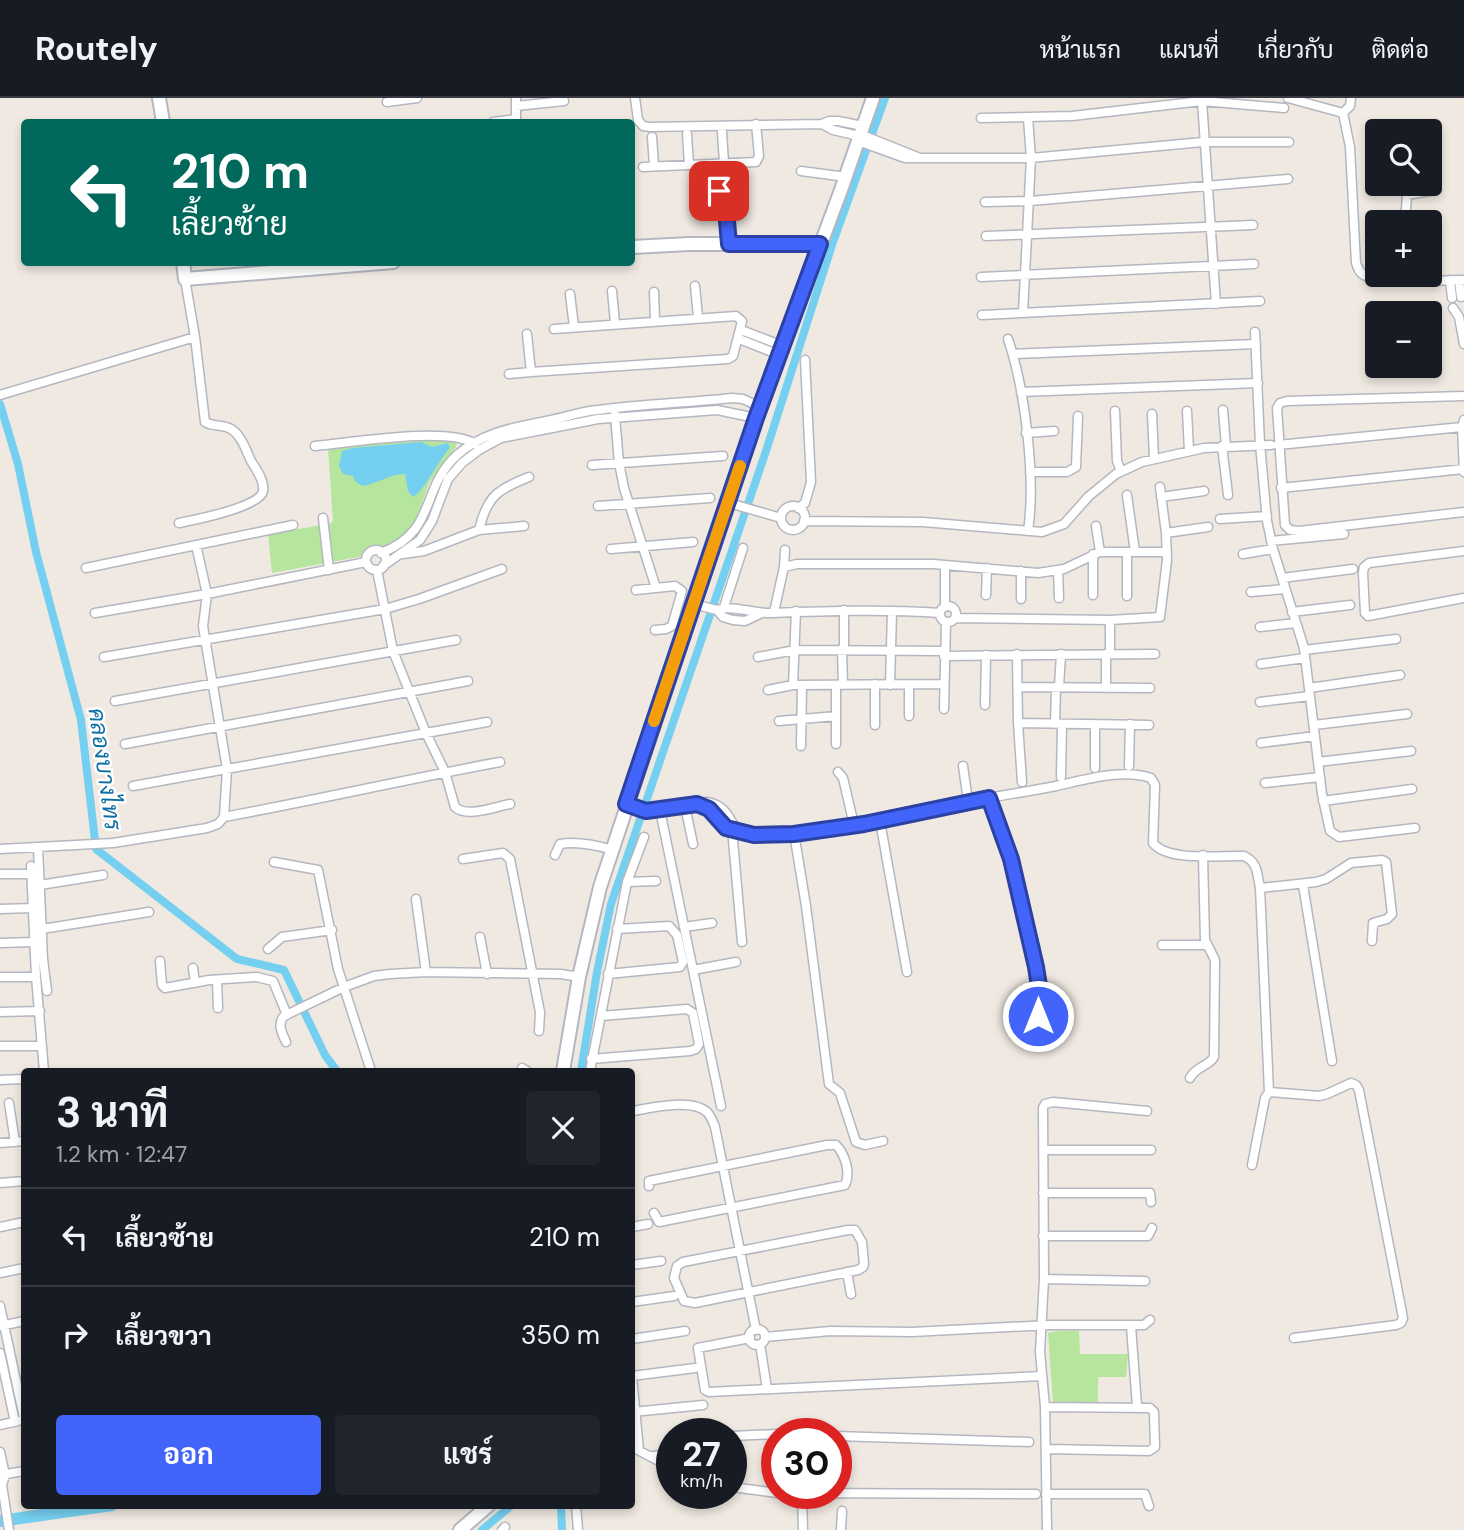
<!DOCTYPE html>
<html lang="th">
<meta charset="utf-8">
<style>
body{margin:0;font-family:"DM Sans",Sarabun,sans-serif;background:#20242c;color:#f1f3f6;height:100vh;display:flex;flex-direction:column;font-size:26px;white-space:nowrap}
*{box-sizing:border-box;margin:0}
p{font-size:23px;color:#9ea1a6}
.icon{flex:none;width:38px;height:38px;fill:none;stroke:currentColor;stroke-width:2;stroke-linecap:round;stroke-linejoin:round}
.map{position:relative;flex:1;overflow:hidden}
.drawer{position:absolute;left:21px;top:970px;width:614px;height:441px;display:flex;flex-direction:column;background:#171b24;border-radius:7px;box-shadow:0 4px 10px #0003}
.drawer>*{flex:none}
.banner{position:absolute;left:21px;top:21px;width:614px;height:147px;border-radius:7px;box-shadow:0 4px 10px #0003;background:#00695c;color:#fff;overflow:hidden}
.tools{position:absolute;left:1365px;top:21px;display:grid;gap:14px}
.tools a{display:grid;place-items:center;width:77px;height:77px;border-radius:7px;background:#171b24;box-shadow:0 4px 10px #0003;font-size:35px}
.speed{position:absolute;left:656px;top:1320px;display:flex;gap:14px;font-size:35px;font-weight:700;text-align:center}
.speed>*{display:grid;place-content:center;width:91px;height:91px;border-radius:50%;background:#171b24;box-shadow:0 4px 10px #0003;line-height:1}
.speed small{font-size:18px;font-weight:400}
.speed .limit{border:10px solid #d22;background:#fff;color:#111}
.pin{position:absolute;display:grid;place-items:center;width:60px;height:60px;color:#fff;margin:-30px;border-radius:14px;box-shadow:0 4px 10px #0006}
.me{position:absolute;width:77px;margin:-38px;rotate:0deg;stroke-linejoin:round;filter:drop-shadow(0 0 5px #0008)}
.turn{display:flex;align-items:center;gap:24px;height:147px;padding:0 35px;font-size:32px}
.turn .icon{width:91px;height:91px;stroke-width:2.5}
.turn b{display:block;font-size:49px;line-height:60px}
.round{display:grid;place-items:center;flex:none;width:74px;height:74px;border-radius:7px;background:#20242c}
.overview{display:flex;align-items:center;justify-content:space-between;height:119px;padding:0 35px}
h1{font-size:42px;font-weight:700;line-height:52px}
.action{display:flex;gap:14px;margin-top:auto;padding:14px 35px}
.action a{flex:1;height:80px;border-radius:7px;background:#4264fb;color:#fff;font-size:28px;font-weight:700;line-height:80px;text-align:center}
.action a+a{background:#20242c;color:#f1f3f6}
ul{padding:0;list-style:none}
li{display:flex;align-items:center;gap:21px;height:98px;padding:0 35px;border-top:2px solid #363941}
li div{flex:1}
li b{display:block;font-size:26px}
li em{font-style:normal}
header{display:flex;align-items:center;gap:42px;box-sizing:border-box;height:98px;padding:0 35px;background:#171b24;border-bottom:2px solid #363941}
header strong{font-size:33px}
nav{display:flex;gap:38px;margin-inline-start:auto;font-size:24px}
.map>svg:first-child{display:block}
.green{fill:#b6e59e}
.water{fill:#75cff0}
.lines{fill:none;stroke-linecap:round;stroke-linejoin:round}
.canal{stroke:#75cff0;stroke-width:8}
.river{stroke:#75cff0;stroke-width:12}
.street-casing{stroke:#b4b7c1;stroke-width:11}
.secondary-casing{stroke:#b4b7c1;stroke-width:16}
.street{stroke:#fff;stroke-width:8}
.secondary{stroke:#fff;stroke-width:12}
.route-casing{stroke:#2b41a3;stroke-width:18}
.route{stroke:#4264fb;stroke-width:12}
.slow{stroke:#f59e0b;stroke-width:12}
.labels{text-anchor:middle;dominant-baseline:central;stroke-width:5;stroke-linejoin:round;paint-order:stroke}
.water-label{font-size:23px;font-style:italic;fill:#0d6fa3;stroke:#fff}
</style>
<header>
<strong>Routely</strong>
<nav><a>หน้าแรก</a><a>แผนที่</a><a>เกี่ยวกับ</a><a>ติดต่อ</a></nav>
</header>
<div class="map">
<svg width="1464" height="1432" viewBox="0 0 1464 1432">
<rect width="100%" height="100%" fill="#efe9e1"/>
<path class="green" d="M 423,340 L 457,341 L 456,349 L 429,385 L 415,425 L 401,440 L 388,449 L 376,449 L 369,457 L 272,475 L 268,436 L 329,426 L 333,423 L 328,350 Z
M 1057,1233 L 1079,1233 L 1080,1256 L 1128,1256 L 1126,1279 L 1098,1279 L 1098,1304 L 1053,1304 L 1048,1235 Z"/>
<path class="water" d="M 421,344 L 432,349 L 448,345 L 450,350 C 439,361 424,394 413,399 L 408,393 L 405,376 C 390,376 377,386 362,388 L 355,383 L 353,378 L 343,376 L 339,368 L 342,353 L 352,350 Z"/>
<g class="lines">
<path class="canal" d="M 0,306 L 18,366 L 36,454 L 81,622 L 96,751 L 237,861 L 284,872 L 325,957 L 337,973
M 581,973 L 597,874 L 611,806 L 765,356 L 832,147 L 885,0
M 561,1407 L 562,1432
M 482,1432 L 512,1407"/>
<path class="river" d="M 0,1423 L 112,1407"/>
<g class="street-casing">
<path id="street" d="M 516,0 L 516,24
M 635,0 L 638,22 L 643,28 L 650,29 L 822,26 L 829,23 L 838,23 L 863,28
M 1288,0 L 1343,15
M 1202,3 L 1216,206
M 387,4 L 417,0
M 516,8 L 564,3
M 1343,15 L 1350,49 L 1356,165 C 1358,171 1360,176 1366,178 C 1389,186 1439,182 1464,182
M 1343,15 L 1350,8 L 1351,0
M 981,20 L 1072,18 L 1202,3 L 1284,10
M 493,24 L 516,21
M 822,26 L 833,32 L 859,38
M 722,34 L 724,65
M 687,36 L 689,67
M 652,39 L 654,68
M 858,43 L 905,60 L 920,60 L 860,36
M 920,60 L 1031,60 L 1203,44 L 1289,44
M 643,69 L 756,64 L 759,58 L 756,26
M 801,73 L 846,79
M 719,93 L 725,100 L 729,146
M 985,104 L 1030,103 L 1288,81
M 1405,124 L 1407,97 L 1430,93
M 986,138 L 1253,127
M 981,179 L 1254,166
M 1450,182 L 1452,200
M 1459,182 L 1461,199
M 695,188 L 698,219
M 612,193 L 615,225
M 654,194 L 655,222
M 570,196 L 574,229
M 1453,210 L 1459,219 L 1464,246
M 1023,215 L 1031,60 L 1028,20
M 982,217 L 1260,203
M 741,232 L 783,248
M 1255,234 L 1260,346 L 1267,423 L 1273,451 L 1304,550 L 1322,696 L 1330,733 L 1339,739 L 1415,730
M 527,236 L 531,274 L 728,261 L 733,258 L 742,223 L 736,218 L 554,231
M 739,241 L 780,257
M 1008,241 C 1025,291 1036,380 1028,433
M 1013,256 L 1256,246
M 509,276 L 531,274
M 1021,294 L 1258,285
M 0,297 L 195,239 L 185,181
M 1464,298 L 1287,303 L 1280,305 L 1277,310 L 1285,427 L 1290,432 L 1299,433 L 1464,414
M 1223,312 L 1226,348
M 1115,313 L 1117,363 L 1121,373
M 1187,313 L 1189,353
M 1152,316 L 1154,361
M 615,317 L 619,365 L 624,390 L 656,490
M 1464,322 L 1462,329 L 1464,374
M 1026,335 L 1054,333
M 1278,347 L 1462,329
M 315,348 C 350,345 448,328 475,346
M 1222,348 L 1228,397
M 592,367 L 723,358
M 1030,374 L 1067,374 L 1076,369 L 1078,318
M 1281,390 L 1464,371
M 1127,397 L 1135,454
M 1161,399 L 1204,393
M 729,405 L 781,420
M 598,408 L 710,400
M781 420a12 12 0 1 1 24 0a12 12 0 1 1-24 0Z
M 798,410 L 805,405 L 811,384 L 805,262
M 323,420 L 329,472
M 1220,421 L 1267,418
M 804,423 L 923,424 L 1042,434 L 1064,426 L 1089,398 L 1116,376 L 1142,364 L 1204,350 L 1271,347
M 179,425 C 194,422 261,409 263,393 C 265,383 256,371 251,363 C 246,352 241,337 231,331 C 223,326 213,329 205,324 L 195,239
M 1096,428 L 1100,454
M 479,432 C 487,398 498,391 529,379
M 1166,435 L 1208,429
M 1271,443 L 1344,436
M 611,451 L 693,444
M366 462a10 10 0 1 1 20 0a10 10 0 1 1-20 0Z
M 1464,453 L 1369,465 L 1364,469 L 1363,475 L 1365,515 L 1368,518 L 1464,500
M 381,455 C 438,433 419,392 457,357 C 484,333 517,329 551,322 C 567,319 582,313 598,312 C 642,306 687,305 732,300 L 743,301 L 760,309
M 403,456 L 424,453 L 479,432 L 524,428
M 1243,456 L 1273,451
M 383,468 L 420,442 L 432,423 L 448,381 L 462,365 L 479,352 L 501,340 L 598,321 L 717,312 L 756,320
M 784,469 L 785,452
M 86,470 L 293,427
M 377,472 L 393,553 L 426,635 L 445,674 L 455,709 C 467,720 494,709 510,706
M 1058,472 L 1059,500
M 1282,480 L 1353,471
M 636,492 L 675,488 L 682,493 L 672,528 L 666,531 L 655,532
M 1251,494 L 1285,491
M 986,497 L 987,470
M 1093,497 L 1093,456
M 1127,498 L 1127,454
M 1021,501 L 1021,473
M 693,506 L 717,512 L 723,519 L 733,522 L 745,523 L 762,515
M940 516a8 8 0 1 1 16 0a8 8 0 1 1-16 0Z
M 724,509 L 743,450
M 945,509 L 945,467
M 717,512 C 732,507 753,515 770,515 C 827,513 883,511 940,515
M 844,512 L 844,551
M 774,514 L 784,469 L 797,466 L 933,466 L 1038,475 L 1064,471 L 1100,454 L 1167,454
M 1292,514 L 1350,507
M 95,515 L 207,496 L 366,464
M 955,520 L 1110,522 L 1160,519 L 1167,462 L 1166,435 L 1160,389
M 1260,529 L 1296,525
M 842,551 L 843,587
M 1304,552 L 1396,541
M 1017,556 L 1018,625 L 1022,684
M 1110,556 L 1110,522
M 944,558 L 1155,556
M 104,559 L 385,511 L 419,501 L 502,471
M 758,559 L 795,552 L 944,553
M 1261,566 L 1305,560
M 875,586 L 875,627
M 793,587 L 796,513
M 890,587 L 892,513
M 909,587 L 909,618
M 836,588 L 836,646
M 1018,589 L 1150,590
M 1059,589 L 1061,556
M 1106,590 L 1106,556
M 1309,590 L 1400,577
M 768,592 L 793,587 L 943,586
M 115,603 L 456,542
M 1260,604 L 1310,598
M 985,607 L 986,557
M 944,611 L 946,524
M 779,623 L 836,618
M 1018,625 L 1149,627
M 1055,626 L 1056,589
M 1314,627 L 1407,616
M 1261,645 L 1315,638
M 125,646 L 468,583
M 801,648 L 802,588
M 1318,664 L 1411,653
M 963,668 L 968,703
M 1129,668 L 1130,626
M 1095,670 L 1095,626
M 838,674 L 843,680 L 854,727
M 1061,679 L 1062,626
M 1265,685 L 1320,679
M 133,688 L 487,624
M 989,700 L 1011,761 L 1036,869 L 1039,888 L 1037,932
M 1323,703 L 1412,691
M 626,706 L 646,713 L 707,704 C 724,707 729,718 736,732 C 789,751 909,715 967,704 C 996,698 1026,694 1056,688 C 1084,682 1123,670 1151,680 L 1155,687 L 1153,745 C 1168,764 1220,757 1244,758 C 1258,764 1257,776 1260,790 L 1269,994 L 1319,998 L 1327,996 L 1351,985 L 1356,987 L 1359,992 L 1403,1220 L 1401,1225 L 1396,1227 L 1294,1240
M 697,706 C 714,711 720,728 736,732
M 685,708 L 693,746
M 660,712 L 721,1008
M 224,719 C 316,702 408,681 500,664
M 880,723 L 907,874
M 732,731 L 742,844
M 794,735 L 806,808 L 829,986 L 840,995 L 856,1044 L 865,1047 L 883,1043
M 38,750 L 43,861 L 47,893
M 0,751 L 113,745 L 207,730 L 218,726 L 224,719 L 227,671 L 203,528 L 207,496 L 196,447
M 555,757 L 560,746 C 577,743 596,747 613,752
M 463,761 L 503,755 L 510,761 L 540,914 L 539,933
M 274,764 L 318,772 L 338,871 L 371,973
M 31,768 L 36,879 L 44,973
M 0,776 L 31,776
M 627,784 L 656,783
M 40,787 L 103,777
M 1303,787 L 1332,963
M 1260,790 L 1316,784 L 1326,781 L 1351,765 L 1382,762 L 1386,764 L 1392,816 L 1387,821 L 1373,825 L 1372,843
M 416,801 L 426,874
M 0,811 L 33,810
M 684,829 L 712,825
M 42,831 L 149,814
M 480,839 L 487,876
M 0,845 L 34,844
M 1162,847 L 1206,847
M 268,851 L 282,839 L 332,832
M 160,863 L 162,887 L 165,890 L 209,882 L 257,879 L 273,883 L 287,917
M 193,870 L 195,885
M 693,872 L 736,864
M 608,876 L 680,869 L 683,864 L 677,837 L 669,828 L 617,831
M 0,879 L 36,879
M 217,882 L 218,910
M 0,914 L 40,913
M 286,944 C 282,935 277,926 284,918 L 344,889 L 374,878 L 390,876 L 426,874 L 561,876 L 579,879
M 0,948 L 42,948
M 591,961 L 690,953 L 696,951 L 699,946 L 693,915 L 687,911 L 601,918
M 522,970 L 527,973
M 590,973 L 627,784 L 644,739
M 1190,980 C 1196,968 1208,969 1214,959 L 1215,862 L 1205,842 L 1203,757
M 0,982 L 24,981
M 9,1005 L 15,1044
M 632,1013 C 651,1010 692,1000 707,1014 C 711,1018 713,1024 715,1029 L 756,1232
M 0,1045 L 24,1043
M 1043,1052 L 1151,1052
M 1252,1067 L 1265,1000 L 1269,994
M 0,1085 L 24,1083
M 649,1088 L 649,1083 L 827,1047 L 836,1047 C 845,1056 851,1075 845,1087 L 659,1124 L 654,1115
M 1043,1095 L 1150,1095 L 1151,1104
M 0,1129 L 24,1124
M 632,1129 L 648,1126
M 848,1132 L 855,1132 L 862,1144 L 864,1166 L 863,1169 L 858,1172 L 695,1205 L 684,1203 L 674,1180 L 677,1168 L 683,1164 Z
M 1043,1138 L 1148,1138 L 1152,1130
M 632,1167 L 661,1163
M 847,1174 L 851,1196
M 0,1175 L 24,1170
M 1044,1181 L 1145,1183
M 632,1204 L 674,1198
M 0,1208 L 24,1320
M 0,1228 L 24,1223
M 1131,1228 L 1137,1308
M749 1239a8 8 0 1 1 16 0a8 8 0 1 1-16 0Z
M 765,1239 L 830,1233 L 912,1234 L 1049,1227 L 1144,1227 L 1150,1222
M 750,1240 L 698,1250 L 705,1292 L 709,1294 L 1042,1278
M 632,1241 L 685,1233
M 760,1246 L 767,1291
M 0,1255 L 15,1324
M 632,1278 L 695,1270
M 632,1279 L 639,1352
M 1045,1309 L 1150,1310 L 1154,1314 L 1155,1349 L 1149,1353 L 1046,1351
M 633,1314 L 703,1307
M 0,1327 L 18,1323
M 732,1338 L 777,1336
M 836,1338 L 1029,1344
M 632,1349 L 672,1370
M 0,1354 L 5,1377 L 2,1387 L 9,1432
M 653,1358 L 672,1356
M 0,1377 L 24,1373
M 732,1389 L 777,1395
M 796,1395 L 1036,1396
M 802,1395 L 803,1432
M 1046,1396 L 1145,1396 L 1149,1408
M 576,1407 L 578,1432
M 502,1432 L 505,1429
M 841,1432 L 842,1413
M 1047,1432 L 1045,1309 L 1040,1254 L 1044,1181 L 1043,1010 L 1045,1006 L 1053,1004 L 1147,1013"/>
</g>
<g class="secondary-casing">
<path id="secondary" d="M 159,0 L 163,24
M 632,149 L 689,146 L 820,146
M 183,164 L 185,181 L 393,164
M 563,973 L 579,879 L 600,789 L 760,309 L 841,92 L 873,0
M 460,1432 L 489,1407"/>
</g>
<use href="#street" class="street"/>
<use href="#secondary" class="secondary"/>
</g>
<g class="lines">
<g class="route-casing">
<path id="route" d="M 719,93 L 725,100 L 729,146 L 820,146 L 756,320 L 626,706 L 646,713 L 697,706 L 709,711 L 726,730 L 754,737 L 794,736 L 864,726 L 989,700 L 1011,761 L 1036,869 L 1039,888 L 1038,918"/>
</g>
<use href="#route" class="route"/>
<path class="slow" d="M 654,623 L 740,368"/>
</g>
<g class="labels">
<g class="water-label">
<text transform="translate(105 671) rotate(82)">คลองบางไทร</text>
</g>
</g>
</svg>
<div class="tools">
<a><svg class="icon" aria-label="search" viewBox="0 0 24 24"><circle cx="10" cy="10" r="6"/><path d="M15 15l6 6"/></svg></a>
<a>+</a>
<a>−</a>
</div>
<div class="speed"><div>27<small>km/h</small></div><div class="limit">30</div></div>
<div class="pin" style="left:719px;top:93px;background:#d93025"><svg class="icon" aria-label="arrive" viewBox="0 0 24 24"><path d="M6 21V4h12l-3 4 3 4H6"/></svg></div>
<svg class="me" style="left:1038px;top:918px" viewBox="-20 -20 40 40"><circle r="17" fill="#4264fb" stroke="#fff" stroke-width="3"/><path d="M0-11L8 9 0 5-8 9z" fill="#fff"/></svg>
<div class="banner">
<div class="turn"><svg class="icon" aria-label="left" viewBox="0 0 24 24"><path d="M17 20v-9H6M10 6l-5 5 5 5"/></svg><div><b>210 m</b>เลี้ยวซ้าย</div></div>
</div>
<section class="drawer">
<div class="overview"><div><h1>3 นาที</h1><p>1.2 km · 12:47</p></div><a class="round"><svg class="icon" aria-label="close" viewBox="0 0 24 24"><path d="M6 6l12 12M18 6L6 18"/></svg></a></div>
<ul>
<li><svg class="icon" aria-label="left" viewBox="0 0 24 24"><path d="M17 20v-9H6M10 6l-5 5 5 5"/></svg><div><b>เลี้ยวซ้าย</b></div><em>210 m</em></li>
<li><svg class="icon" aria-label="right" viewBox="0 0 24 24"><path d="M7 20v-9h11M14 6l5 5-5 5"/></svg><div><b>เลี้ยวขวา</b></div><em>350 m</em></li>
</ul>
<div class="action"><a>ออก</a><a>แชร์</a></div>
</section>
</div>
